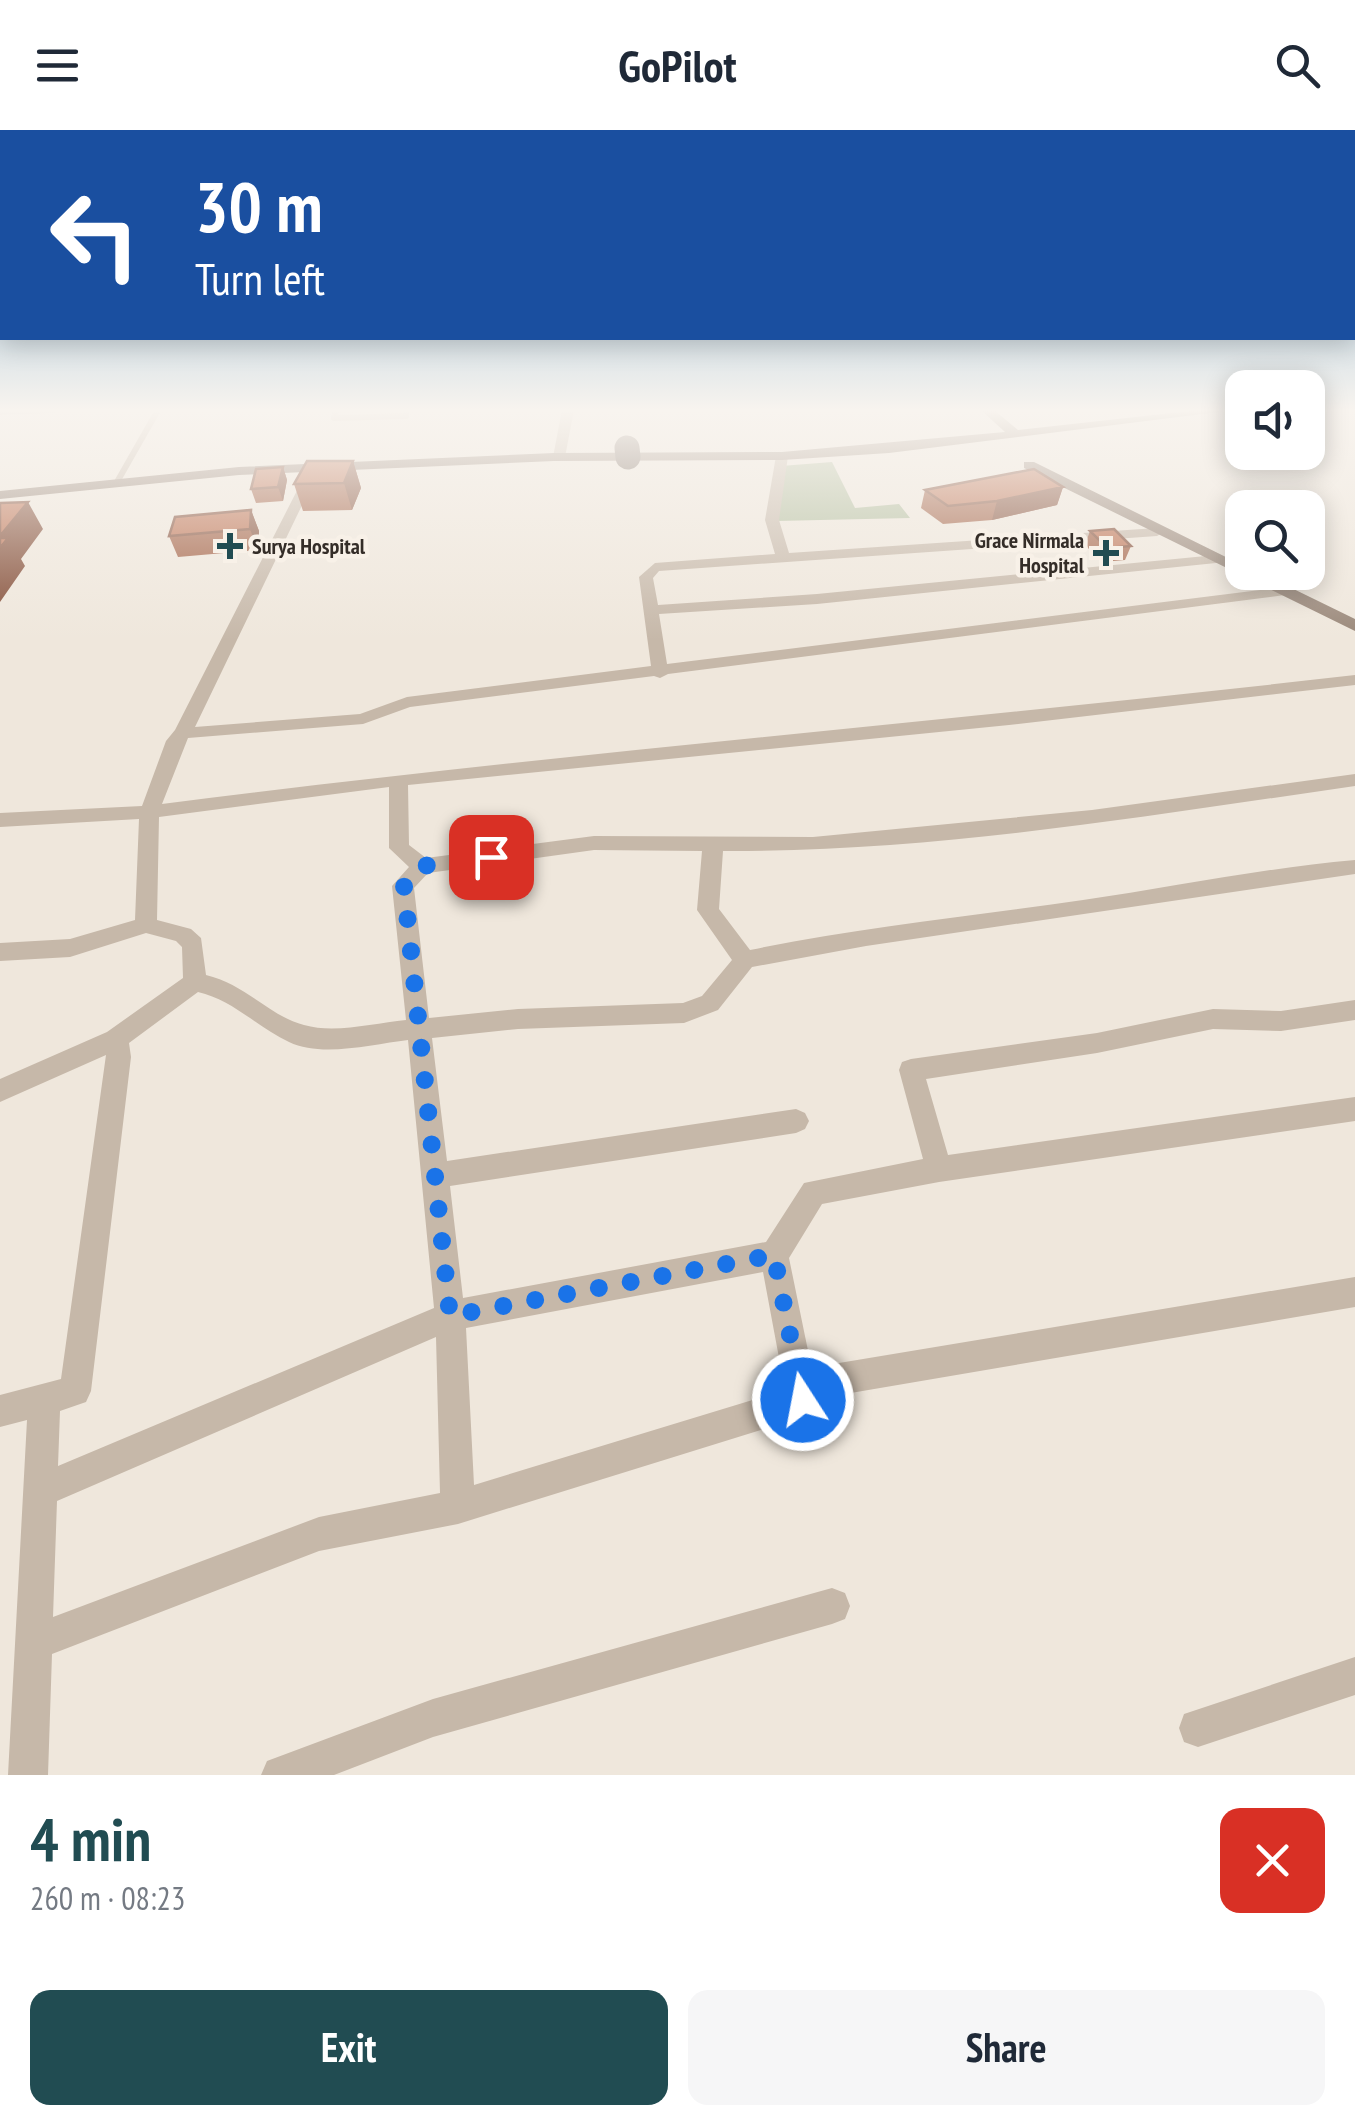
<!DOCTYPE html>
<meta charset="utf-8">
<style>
body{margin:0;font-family:"PT Sans Narrow",sans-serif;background:#f6f6f7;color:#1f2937;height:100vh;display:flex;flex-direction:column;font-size:38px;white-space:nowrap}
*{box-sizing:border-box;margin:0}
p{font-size:32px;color:#747a83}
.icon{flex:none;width:55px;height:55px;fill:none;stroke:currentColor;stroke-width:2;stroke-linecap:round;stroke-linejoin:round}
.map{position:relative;height:1645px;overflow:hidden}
.sheet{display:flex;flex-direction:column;background:#fff;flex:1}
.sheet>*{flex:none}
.banner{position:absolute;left:0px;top:0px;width:1355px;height:210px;box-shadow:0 5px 25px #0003;background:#1a4fa0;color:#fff;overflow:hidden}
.tools{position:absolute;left:1225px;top:240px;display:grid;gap:20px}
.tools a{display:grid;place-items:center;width:100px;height:100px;border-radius:20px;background:#fff;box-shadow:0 5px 25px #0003;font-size:50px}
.pin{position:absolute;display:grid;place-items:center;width:85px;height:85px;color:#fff;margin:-42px;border-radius:20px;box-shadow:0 5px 15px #0006}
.me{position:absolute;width:110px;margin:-55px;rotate:349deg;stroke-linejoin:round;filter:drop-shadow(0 0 8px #0008)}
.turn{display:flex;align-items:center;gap:35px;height:210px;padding:0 30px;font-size:45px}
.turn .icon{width:130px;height:130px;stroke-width:2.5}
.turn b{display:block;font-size:70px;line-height:85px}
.round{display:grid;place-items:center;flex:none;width:105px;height:105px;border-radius:20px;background:#f6f6f7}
.head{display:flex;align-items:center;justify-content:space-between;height:170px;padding:0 30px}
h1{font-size:60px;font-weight:700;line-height:75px;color:#214c52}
.button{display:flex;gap:20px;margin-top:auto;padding:20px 30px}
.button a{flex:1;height:115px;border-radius:20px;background:#214c52;color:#fff;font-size:40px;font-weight:700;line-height:115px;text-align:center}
.button a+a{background:#f6f6f7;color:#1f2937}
header{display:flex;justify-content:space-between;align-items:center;height:130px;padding:0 30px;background:#fff;font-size:45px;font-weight:700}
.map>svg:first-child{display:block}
.green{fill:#b1bd9d}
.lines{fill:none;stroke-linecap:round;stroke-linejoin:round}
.lane{stroke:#c6b8a9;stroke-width:6}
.street{fill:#c6b8a9;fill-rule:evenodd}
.secondary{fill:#9a887a;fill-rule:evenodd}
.primary{stroke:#75655a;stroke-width:25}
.wall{fill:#a15f43}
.shaded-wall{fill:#834d37}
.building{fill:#bb6e4e;stroke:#834d37;stroke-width:2.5}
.route{stroke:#1a73e8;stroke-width:18;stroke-dasharray:0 32.4}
.poi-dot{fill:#214c52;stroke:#f8f1e8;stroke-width:4}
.labels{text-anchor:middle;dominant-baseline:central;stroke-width:9;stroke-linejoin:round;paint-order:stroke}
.far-poi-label{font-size:22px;font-weight:bold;fill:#342d28;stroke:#f8f1e8;text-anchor:end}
</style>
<header><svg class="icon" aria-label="menu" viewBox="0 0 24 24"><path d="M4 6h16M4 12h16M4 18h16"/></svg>GoPilot<svg class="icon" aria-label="search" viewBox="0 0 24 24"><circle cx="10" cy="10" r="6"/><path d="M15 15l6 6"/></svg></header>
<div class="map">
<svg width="1355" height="1645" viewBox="0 0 1355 1645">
<rect width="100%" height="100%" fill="#efe7dc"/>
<path class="green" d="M 832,332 L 855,378 L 899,374 L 910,388 L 776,391 L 781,336 Z"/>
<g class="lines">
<path class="lane" d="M 336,280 L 334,288 L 406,286 L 406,280
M 0,282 L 53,280
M 117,352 L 158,280"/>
<path class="street" d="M 562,280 L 574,280 L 565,327 L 559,331 L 553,327 Z
M 782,322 L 788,326 L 779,390 L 789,423 L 1157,398 L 1164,402 L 1157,406 L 659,441 L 653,448 L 658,475 L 817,464 L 1216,425 L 1223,429 L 1216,433 L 817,474 L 659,484 L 667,534 L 1285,457 L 1292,461 L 1285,465 L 668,544 L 660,548 L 654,546 L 410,577 L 363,594 L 188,608 L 162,674 C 559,623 957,591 1355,545 L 1355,555 L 1009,595 L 408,655 L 409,715 L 426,728 L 594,706 L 813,707 L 1092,680 L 1355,644 L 1355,656 C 1146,686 934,722 723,721 L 719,779 L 750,820 C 860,797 972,786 1083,770 C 1174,757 1263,738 1355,730 L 1355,744 L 866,816 L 752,837 L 718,880 L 684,893 L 518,899 L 432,908 L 447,1031 L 796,979 L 805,983 L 809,991 L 805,999 L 796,1003 L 450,1056 L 463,1168 L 766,1112 L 804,1053 L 923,1029 L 899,940 L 902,932 L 911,929 L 1097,903 L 1213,879 L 1281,881 L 1355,870 L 1355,890 L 1281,901 L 1213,899 L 1097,923 L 926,949 L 948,1025 L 1355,967 L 1355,991 L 939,1052 L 822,1074 L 789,1128 L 813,1245 L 833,1234 L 1355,1147 L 1355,1177 L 839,1265 L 803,1287 L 458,1394 L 319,1421 L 52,1524 L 48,1645 L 8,1645 L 27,1290 L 0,1297 L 0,1265 L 61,1249 L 106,925 L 0,972 L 0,949 L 107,902 L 183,848 L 182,817 L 176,811 L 146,803 L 70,827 L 0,831 L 0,813 L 70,809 L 135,790 L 139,689 L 0,697 L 0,683 L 142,676 L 166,611 L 175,600 L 309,337 L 319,340 L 195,597 L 360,584 L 407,567 L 651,536 L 639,447 L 655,433 L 775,424 L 765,390 L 776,326 ZM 389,657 L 389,718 L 409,737 L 392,756 L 406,890 C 374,893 335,904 304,895 C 271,887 245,854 206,845 L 201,808 L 191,799 L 157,790 L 159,687 ZM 594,720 L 702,721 L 697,780 L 732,830 L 702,866 L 683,873 L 518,879 L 429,888 L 414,758 L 428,743 ZM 198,862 C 233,870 257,897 289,912 C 322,928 373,914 408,910 L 434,1178 L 58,1336 L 60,1281 L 86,1272 L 91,1261 L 131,927 L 129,913 ZM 763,1142 L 785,1260 L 474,1355 L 466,1198 ZM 436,1207 L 440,1363 L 319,1387 L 53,1487 L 57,1371 Z
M 832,1458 L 845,1463 L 850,1476 L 845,1489 L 832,1494 L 433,1607 L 334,1645 L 261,1645 L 267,1631 L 433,1569 Z
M 1355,1527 L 1355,1565 L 1198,1617 L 1184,1612 L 1179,1598 L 1184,1584 Z"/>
<path class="secondary" d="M 981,280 L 994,280 L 1018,300 L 1199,280 L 1234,280 L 889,323 L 782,330 L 554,331 L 239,345 L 0,369 L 0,361 L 239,337 L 554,323 L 782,322 L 1005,302 Z
M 1024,332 L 1034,332 L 1242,435 L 1242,442 L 1259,442 L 1355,489 L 1355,501 L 1024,338 Z"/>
<path class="primary" d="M 627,318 L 628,327"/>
</g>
<path class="wall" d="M 353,331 L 361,358 L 352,380 L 303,381 L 294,354 Z
M 283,337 L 287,350 L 283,371 L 256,373 L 251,359 Z
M 1063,357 L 1057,375 L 992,390 L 943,394 L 921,378 L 925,360 Z
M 251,380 L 259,401 L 258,420 L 178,427 L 169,406 Z
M 1090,401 L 1131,416 L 1125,430 L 1102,432 L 1085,415 Z"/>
<path class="shaded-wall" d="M 353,331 L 361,358 L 352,380 L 344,353 Z
M 283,337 L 287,350 L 283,371 L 278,357 Z
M 1063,357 L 1057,375 L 992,390 L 997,371 Z
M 28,372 L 43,399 L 21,429 L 25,436 L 0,472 L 0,406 Z
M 251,380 L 259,401 L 258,420 L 250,399 Z"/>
<path class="building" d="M 307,331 L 353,331 L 344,353 L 294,354 Z
M 283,337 L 278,357 L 251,359 L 256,339 Z
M 1034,339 L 1063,357 L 997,371 L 948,376 L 925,360 Z
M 28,372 L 0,406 L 0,373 Z
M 251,380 L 250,399 L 169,406 L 175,387 Z
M 1114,399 L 1131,416 L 1107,418 L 1090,401 Z
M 0,408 L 8,408 L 0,418 Z"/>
<linearGradient id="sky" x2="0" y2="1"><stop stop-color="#7daecf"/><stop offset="0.55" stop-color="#f8f4ef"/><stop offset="1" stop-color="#f8f4ef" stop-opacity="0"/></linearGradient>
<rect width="1355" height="510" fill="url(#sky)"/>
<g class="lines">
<path class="route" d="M 491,727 L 422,736 L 404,756 L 450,1186 L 774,1125 L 803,1270"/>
</g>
<g class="poi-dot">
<path d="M225 401h10v10h10v10h-10v10h-10v-10h-10v-10h10z"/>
<path d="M1101 408h10v10h10v10h-10v10h-10v-10h-10v-10h10z"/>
</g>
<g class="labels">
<g class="far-poi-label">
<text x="1084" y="410">Grace Nirmala<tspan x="1084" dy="25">Hospital</tspan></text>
<text x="252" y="416" text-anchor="start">Surya Hospital</text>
</g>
</g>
</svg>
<div class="tools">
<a><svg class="icon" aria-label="sound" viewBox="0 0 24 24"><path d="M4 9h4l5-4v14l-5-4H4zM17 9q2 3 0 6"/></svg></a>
<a><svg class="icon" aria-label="search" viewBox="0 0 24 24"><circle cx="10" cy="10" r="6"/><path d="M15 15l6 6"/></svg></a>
</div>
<div class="pin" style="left:491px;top:727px;background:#d93025"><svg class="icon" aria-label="arrive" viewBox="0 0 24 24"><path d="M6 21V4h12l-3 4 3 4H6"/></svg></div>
<svg class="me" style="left:803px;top:1270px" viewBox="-20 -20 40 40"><circle r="17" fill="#1a73e8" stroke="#fff" stroke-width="3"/><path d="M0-11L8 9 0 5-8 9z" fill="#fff"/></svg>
<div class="banner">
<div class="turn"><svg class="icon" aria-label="left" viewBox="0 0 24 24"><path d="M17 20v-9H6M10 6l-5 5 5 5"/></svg><div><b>30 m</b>Turn left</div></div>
</div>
</div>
<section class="sheet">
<div class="head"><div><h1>4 min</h1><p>260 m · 08:23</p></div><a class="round" style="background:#d93025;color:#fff"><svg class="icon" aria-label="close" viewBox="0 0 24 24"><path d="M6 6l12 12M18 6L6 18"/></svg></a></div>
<div class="button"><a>Exit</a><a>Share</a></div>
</section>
